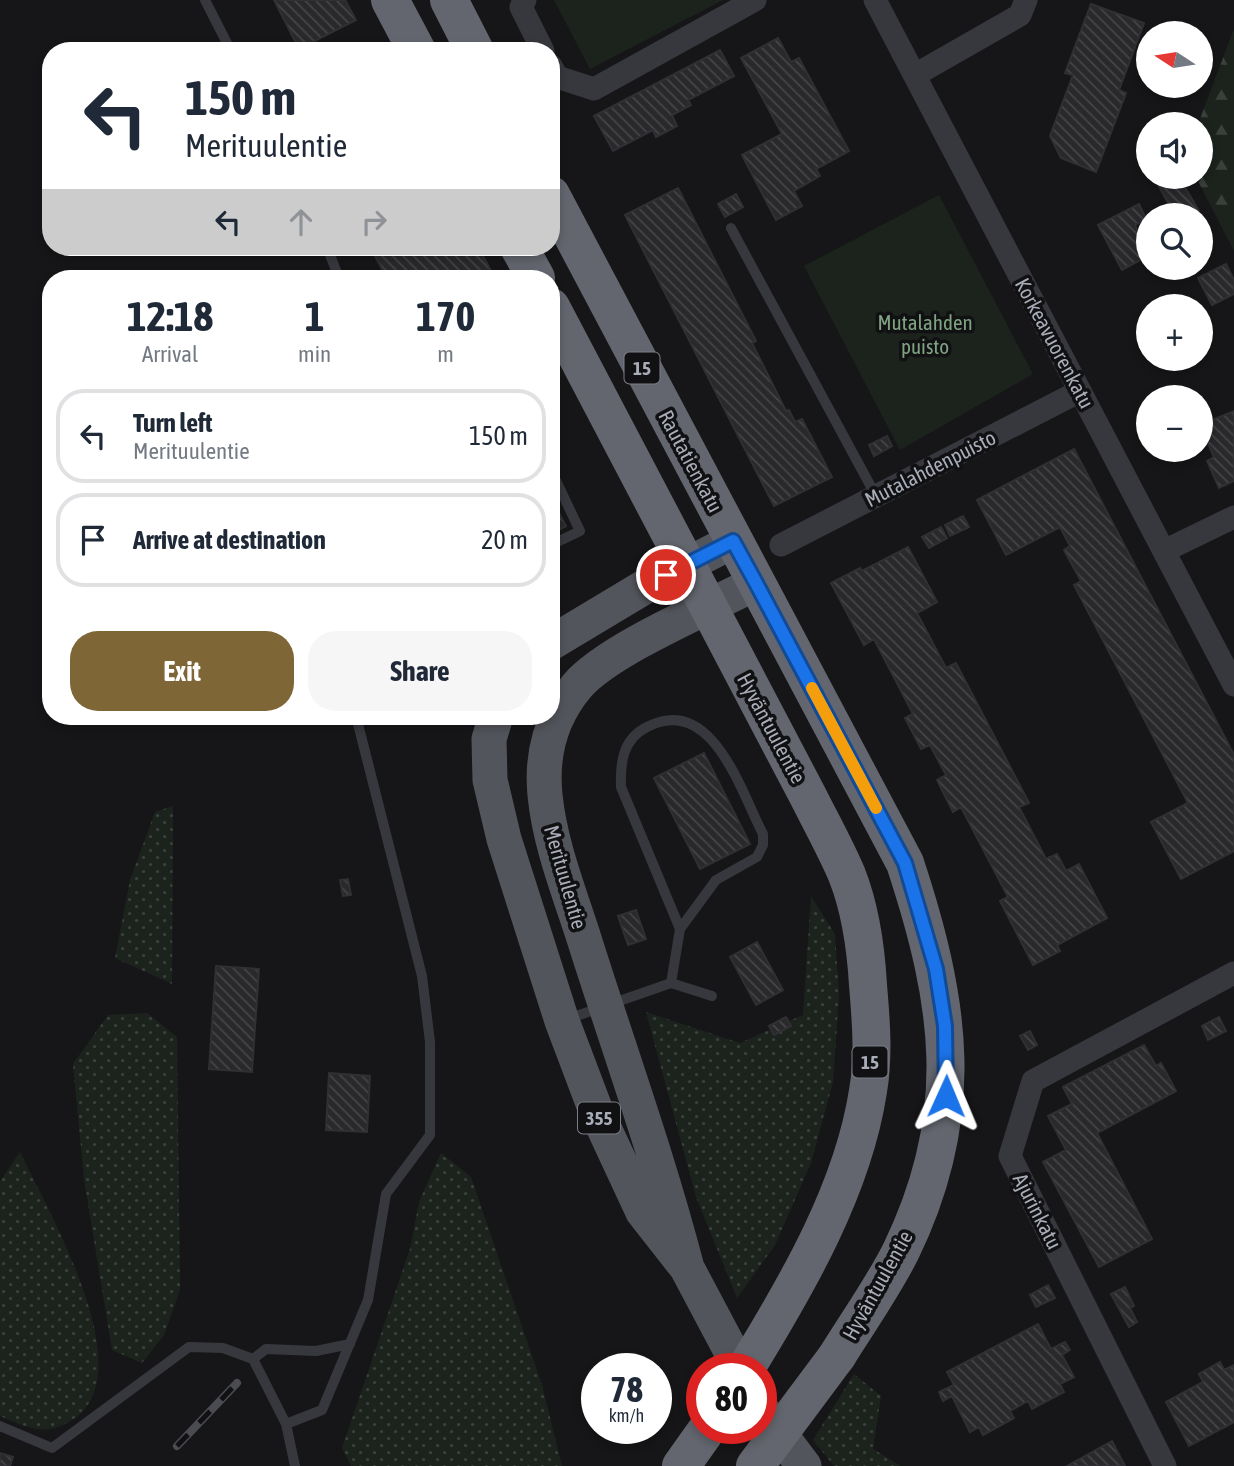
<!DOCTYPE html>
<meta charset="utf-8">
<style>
body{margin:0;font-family:"Asap Condensed",sans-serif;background:#f6f6f7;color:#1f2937;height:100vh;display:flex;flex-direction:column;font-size:26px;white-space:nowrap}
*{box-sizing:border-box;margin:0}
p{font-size:23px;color:#747a83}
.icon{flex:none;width:38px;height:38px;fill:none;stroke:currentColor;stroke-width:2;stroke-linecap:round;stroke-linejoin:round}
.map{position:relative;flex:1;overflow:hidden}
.drawer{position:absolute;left:42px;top:270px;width:518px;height:455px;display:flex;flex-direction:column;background:#fff;border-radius:28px;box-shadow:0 4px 10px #0003}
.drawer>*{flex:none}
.guide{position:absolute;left:42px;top:42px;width:518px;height:214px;border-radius:28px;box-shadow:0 4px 10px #0003;background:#fff;color:#1f2937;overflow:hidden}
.needle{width:46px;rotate:282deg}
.buttons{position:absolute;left:1136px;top:21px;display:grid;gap:14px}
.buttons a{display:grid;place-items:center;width:77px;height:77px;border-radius:50%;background:#fff;box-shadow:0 4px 10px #0003;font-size:35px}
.speed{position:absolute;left:581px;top:1353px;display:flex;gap:14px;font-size:35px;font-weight:700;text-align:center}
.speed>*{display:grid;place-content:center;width:91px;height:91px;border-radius:50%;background:#fff;box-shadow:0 4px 10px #0003;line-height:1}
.speed small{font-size:18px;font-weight:400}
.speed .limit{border:10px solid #d22;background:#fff;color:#111}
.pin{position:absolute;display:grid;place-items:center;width:60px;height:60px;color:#fff;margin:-30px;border:4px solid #fff;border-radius:50%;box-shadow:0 2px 7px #0007}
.me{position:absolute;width:77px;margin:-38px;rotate:1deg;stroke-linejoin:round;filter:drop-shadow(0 0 5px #0008)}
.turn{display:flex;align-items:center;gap:24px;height:147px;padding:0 28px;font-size:32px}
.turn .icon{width:91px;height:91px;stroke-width:2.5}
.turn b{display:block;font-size:49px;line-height:60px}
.lanes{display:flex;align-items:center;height:66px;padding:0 28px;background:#0003;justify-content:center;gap:35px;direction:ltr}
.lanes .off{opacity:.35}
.eta{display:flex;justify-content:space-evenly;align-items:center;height:119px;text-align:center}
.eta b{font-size:42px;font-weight:700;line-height:49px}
.primary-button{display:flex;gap:14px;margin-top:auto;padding:14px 28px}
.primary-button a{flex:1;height:80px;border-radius:28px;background:#7e6636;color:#fff;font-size:28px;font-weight:700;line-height:80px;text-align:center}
.primary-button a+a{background:#f6f6f7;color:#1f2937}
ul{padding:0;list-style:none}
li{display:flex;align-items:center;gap:21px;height:94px;margin:0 14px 10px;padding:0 14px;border:4px solid #e0e1e3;border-radius:28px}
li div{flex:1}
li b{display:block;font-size:26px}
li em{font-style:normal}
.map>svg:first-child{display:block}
.grass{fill:url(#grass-dots)}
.forest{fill:url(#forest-firs)}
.green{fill:#1c231d}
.building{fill:url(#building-back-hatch);stroke:#303034;stroke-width:2}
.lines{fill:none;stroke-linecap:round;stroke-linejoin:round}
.lane{stroke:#37383d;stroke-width:10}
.street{stroke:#37383d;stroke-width:23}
.primary{stroke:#53555c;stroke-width:35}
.highway{stroke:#63666e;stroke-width:38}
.rail-casing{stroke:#4a4c52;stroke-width:8}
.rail{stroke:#111113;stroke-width:5;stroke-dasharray:16;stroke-linecap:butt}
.highway-bridge{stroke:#63666e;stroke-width:38}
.route-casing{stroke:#114b97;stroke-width:18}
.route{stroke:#1a73e8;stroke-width:12}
.slow{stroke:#f59e0b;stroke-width:12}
.labels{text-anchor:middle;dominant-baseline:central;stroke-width:7;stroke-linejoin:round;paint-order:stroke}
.shield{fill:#111113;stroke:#7b7e86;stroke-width:2}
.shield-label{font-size:19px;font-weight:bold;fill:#a8adb8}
.park-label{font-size:21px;fill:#7fa381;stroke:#111113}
.street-label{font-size:21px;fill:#a8adb8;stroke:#111113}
</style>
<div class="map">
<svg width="1234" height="1466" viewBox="0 0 1234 1466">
<defs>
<pattern id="grass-dots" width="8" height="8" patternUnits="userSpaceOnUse" patternTransform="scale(1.75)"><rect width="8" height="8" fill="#1c231d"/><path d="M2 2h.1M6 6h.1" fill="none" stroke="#3a403c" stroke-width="1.8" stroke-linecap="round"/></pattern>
<pattern id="forest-firs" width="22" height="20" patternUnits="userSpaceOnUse" patternTransform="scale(1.75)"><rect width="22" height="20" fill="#1c231d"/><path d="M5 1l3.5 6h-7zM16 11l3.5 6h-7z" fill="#3a403c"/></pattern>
<pattern id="building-back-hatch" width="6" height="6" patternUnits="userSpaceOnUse" patternTransform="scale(1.75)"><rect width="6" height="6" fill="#29292c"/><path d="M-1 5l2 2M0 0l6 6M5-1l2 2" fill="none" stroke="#454548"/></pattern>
</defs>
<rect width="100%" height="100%" fill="#161618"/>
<path class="grass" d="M 173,806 L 172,984 L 115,958 L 130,880 L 155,812 Z
M 811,896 L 835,934 L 839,995 L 833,1082 L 811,1163 L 775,1245 L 737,1298 L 696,1197 L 646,1012 L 740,1043 L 803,1015 Z
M 147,1013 L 177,1037 L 180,1290 L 164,1335 L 142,1363 L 112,1350 L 84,1179 L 73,1064 L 108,1015 Z
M 20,1152 C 47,1209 142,1370 75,1418 C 48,1438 27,1428 0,1416 L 0,1181 Z
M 441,1153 L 471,1177 L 542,1385 L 562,1466 L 351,1466 L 342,1448 L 410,1249 L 419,1202 Z
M 854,1374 L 881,1396 L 873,1449 L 901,1466 L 834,1466 L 813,1440 Z"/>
<path class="forest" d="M 1234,29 L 1234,251 L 1196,177 L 1200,177 L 1200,124 L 1198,124 Z"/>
<path class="green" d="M 554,0 L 723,0 L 590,69 Z
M 939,195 L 1033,374 L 900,450 L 804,266 Z"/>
<path class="building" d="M 274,0 L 345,0 L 356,20 L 299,49 Z
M 1091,4 L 1144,23 L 1119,90 L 1126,93 L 1096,172 L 1061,158 L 1050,136 L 1073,75 L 1065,73 Z
M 778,38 L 791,62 L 799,58 L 849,151 L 816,169 L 820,176 L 794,191 L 802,206 L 776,220 L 742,155 L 782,134 L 741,58 Z
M 720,50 L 734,76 L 688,100 L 691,105 L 672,115 L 677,126 L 656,137 L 653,130 L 613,151 L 594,116 Z
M 1166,177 L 1179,177 L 1199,211 L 1191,215 L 1175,215 L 1157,183 Z
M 678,188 L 756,341 L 752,343 L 786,411 L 789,410 L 795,422 L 802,419 L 832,477 L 774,506 L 625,215 Z
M 736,194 L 743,207 L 725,217 L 718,204 Z
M 1139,204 L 1146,219 L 1135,225 L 1148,256 L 1122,270 L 1098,225 Z
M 370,247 L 478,247 L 495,278 L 387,278 Z
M 1226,264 L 1234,280 L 1234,294 L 1212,305 L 1198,278 Z
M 1164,359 L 1194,359 L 1170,370 Z
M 1234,411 L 1234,481 L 1219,488 L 1207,461 L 1214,457 L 1200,425 Z
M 887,436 L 892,446 L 874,456 L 869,445 Z
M 1074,449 L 1234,755 L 1234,851 L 1181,879 L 1151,822 L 1188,803 L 1074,585 L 1081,581 L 1064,550 L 1070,546 L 1060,527 L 1006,555 L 977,500 Z
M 551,498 L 566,526 L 551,534 Z
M 963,516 L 969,527 L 950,536 L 945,525 Z
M 941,527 L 947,538 L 929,548 L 922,537 Z
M 908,547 L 937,602 L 917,613 L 946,668 L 956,663 L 1029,803 L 1019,807 L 1046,859 L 1057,854 L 1066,871 L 1079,864 L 1107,918 L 1057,945 L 1060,951 L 1033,965 L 1000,901 L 1008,897 L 961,807 L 953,812 L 937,780 L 946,775 L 930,745 L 921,749 L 905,718 L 913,714 L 874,639 L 864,645 L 831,583 L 860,568 L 862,571 Z
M 704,753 L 750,844 L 700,869 L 654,778 Z
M 348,879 L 351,895 L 343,896 L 340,880 Z
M 636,910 L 646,939 L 628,945 L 618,916 Z
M 757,942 L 783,990 L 756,1005 L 730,957 Z
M 216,966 L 259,969 L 252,1072 L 209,1069 Z
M 786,1017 L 791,1026 L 774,1035 L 769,1026 Z
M 1219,1017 L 1226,1031 L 1208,1040 L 1202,1026 Z
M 1030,1031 L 1037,1045 L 1028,1050 L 1020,1036 Z
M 1144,1045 L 1156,1066 L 1161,1063 L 1176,1091 L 1097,1133 L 1152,1239 L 1099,1267 L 1043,1162 L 1066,1150 L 1048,1116 L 1072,1104 L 1063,1087 Z
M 329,1073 L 370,1076 L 367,1132 L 326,1130 Z
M 1048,1285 L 1055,1298 L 1036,1307 L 1030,1295 Z
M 1125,1287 L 1134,1306 L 1130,1308 L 1137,1322 L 1129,1327 L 1111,1294 Z
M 1038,1324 L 1051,1349 L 1065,1342 L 1070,1350 L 1062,1355 L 1074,1377 L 1060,1384 L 1064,1392 L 1032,1409 L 1028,1401 L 1010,1411 L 1014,1418 L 983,1435 L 979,1427 L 970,1432 L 952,1396 L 943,1401 L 939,1392 L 954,1385 L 947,1372 Z
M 1220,1362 L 1224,1370 L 1234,1365 L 1234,1422 L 1189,1446 L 1166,1402 L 1203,1382 L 1199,1374 Z
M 1112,1441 L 1125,1466 L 1067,1466 Z
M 0,1453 L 13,1457 L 10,1466 L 0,1466 Z"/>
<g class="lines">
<path class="lane" d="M 205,0 L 231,51
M 731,228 L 876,496
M 327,247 L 339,278
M 551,470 L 580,531 L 551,545
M 671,983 L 712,996
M 565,1020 L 671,983 L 680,929 L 716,880 L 757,857 L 763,845 L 763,834 C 741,792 712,693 647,727 C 623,739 620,762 621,787 L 680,929
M 253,1359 L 266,1349 L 316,1351 L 350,1344
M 286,1424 L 322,1410 L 368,1300 L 386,1194 L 430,1135 L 430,1042 L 422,976 L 356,716
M 0,1426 L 52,1448 L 189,1347 L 223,1348 L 253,1359 L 286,1424 L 295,1466"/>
<path class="street" d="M 525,0 L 521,7 L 543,51
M 875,0 L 1234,685
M 551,66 L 557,77 L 594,89 L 755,0
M 915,75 L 1020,15 L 1026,0
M 781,545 L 1080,391
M 1164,551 L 1234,517
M 1165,1466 L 1010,1156 L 1033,1081 L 1234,973"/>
<path class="primary" d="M 551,643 L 646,586 L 733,541
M 496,716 L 489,739 L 490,780 L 504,839 L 562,1021 L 596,1111 L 643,1212 L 687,1268 L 740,1368
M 687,1268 C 659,1160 621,1055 587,948 C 572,899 550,847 545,795 C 541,755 551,717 577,686 C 609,649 710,607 756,583
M 761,1409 L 804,1466"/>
<path class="highway" d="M 390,0 L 417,51
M 449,0 L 475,51
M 551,195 L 905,863 C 951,1003 968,1113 901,1251 C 883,1287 858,1322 837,1356
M 519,247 L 536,278
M 551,307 L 809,798 C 822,824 836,849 847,875 C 860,908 866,950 868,985 C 871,1020 874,1057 868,1091 C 853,1189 797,1285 746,1368
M 681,1466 L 708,1428"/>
<g class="rail-casing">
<path id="rail" d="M 177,1446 L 237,1383"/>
</g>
<use href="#rail" class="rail"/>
<path class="highway-bridge" d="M 755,1466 L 837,1356"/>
</g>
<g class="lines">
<g class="route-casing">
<path id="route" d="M 666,575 L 733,541 L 756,583 L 905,863 L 936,969 L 945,1026 L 946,1096"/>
</g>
<use href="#route" class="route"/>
<path class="slow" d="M 812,688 L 876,808"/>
</g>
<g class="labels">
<g class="shield">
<rect x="624.5" y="352.5" width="35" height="31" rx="5"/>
<rect x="852.5" y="1046.5" width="35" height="31" rx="5"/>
<rect x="578" y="1102.5" width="42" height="31" rx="5"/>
</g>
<g class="shield-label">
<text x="642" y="368">15</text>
<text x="870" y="1062">15</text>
<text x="599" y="1118">355</text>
</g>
<g class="park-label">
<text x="925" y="322">Mutalahden<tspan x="925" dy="24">puisto</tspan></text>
</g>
<g class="street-label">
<text transform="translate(1055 343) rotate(62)">Korkeavuorenkatu</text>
<text transform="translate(691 461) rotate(62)">Rautatienkatu</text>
<text transform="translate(930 468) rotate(-27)">Mutalahdenpuisto</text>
<text transform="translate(772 728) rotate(62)">Hyväntuulentie</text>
<text transform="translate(566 877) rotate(74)">Merituulentie</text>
<text transform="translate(1038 1211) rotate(63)">Ajurinkatu</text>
<text transform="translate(877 1285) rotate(-61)">Hyväntuulentie</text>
</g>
</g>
</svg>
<div class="buttons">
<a><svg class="needle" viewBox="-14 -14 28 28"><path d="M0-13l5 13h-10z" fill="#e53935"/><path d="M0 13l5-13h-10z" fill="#747a83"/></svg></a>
<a><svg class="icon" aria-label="sound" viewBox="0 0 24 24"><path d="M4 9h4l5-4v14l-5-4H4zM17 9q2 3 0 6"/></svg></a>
<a><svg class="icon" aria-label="search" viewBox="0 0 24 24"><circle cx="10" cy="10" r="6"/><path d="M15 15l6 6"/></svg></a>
<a>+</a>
<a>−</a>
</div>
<div class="speed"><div>78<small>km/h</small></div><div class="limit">80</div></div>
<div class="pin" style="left:666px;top:575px;background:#d93025"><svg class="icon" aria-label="arrive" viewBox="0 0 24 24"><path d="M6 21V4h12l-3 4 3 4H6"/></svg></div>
<svg class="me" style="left:946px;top:1096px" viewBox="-20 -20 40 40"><path d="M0-17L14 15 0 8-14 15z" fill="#1a73e8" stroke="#fff" stroke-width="4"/></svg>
<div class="guide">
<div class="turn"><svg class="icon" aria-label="left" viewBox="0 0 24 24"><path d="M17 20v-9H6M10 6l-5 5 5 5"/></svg><div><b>150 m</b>Merituulentie</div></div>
<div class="lanes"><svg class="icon" aria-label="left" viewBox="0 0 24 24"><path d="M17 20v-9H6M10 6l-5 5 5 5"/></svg><svg class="icon off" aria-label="ahead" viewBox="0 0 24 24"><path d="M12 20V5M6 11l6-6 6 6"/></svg><svg class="icon off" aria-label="right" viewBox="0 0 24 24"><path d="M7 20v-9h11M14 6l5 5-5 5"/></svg></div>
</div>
<section class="drawer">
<div class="eta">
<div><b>12:18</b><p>Arrival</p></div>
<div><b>1</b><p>min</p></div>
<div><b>170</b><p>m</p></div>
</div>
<ul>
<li><svg class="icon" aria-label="left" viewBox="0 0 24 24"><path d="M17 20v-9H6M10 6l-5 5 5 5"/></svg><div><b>Turn left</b><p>Merituulentie</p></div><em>150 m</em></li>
<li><svg class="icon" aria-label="arrive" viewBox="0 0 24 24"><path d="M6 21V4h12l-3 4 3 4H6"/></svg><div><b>Arrive at destination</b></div><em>20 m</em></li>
</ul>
<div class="primary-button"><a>Exit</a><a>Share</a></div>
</section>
</div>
